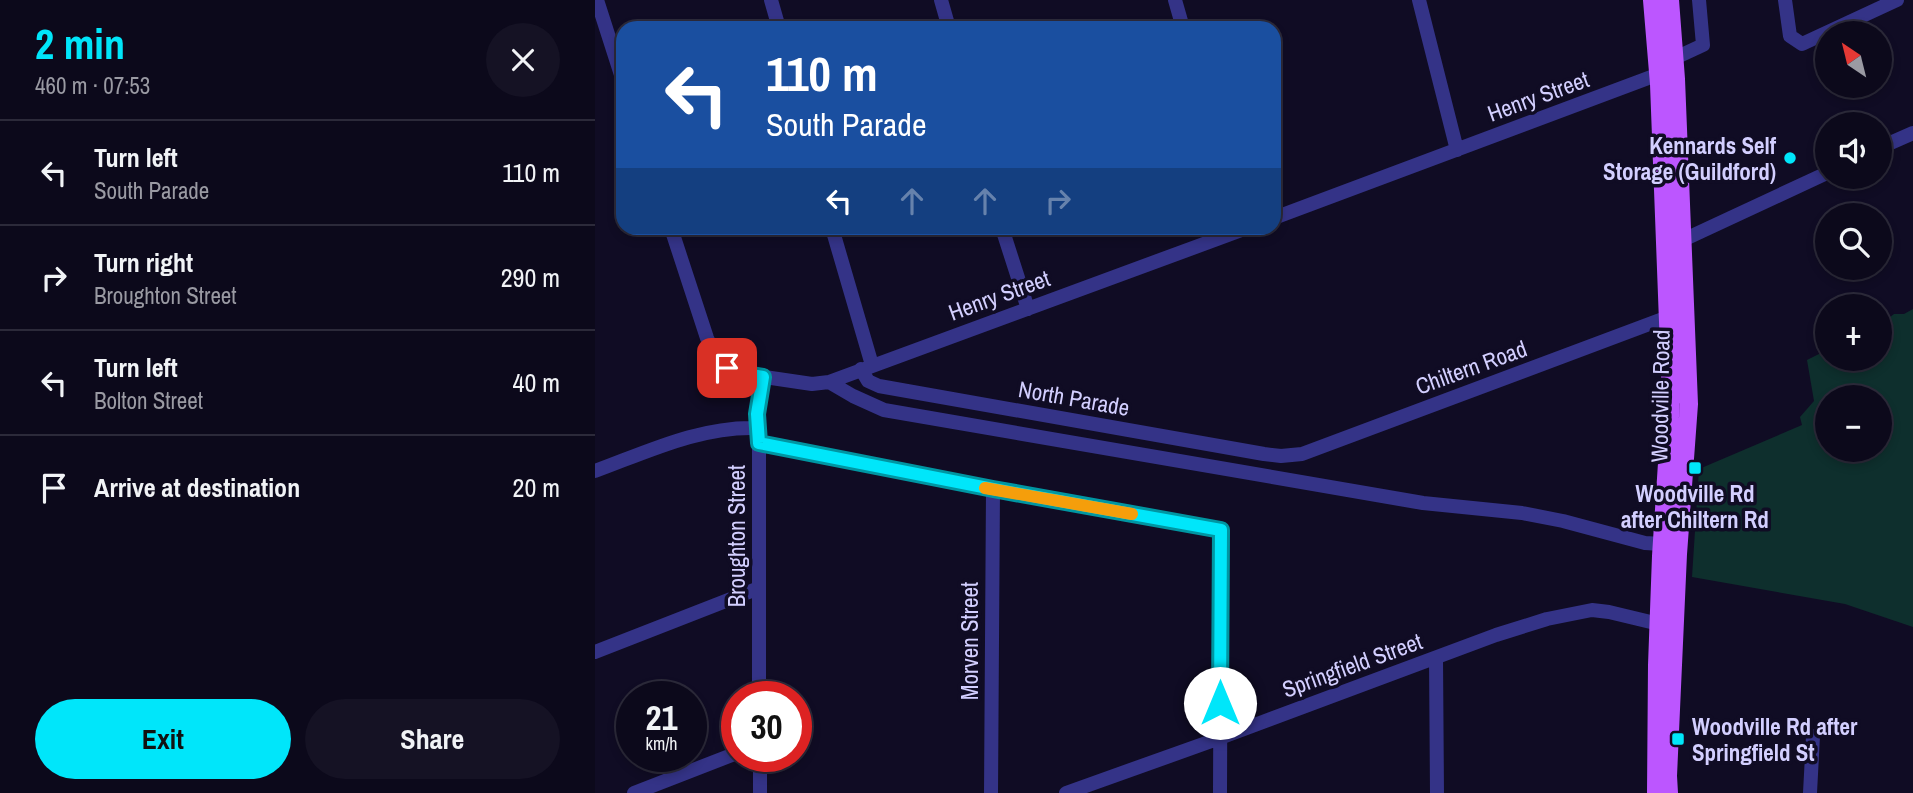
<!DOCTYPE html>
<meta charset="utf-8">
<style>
body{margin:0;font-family:"Archivo Narrow",sans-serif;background:#151224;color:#f1f3f6;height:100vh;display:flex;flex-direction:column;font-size:26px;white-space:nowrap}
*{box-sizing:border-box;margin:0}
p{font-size:23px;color:#9a9aa3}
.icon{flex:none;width:38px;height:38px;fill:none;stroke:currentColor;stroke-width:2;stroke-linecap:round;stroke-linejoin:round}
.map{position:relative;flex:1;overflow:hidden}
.side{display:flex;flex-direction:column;background:#0c091b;width:595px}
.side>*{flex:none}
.banner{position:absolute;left:21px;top:21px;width:665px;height:214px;border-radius:21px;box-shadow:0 4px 10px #0003,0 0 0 2px #2c2a3a;background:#1a4fa0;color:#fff;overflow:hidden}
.needle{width:46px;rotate:325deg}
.buttons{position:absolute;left:1220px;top:21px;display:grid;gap:14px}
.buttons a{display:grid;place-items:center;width:77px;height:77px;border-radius:50%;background:#0c091b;box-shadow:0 4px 10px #0003,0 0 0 2px #2c2a3a;font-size:35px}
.speed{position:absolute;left:21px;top:681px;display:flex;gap:14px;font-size:35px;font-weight:700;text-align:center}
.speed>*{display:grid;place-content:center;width:91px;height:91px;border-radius:50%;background:#0c091b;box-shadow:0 4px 10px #0003,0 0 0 2px #2c2a3a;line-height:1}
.speed small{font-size:18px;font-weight:400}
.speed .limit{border:10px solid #d22;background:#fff;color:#111}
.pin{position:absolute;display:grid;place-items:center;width:60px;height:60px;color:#fff;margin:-30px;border-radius:14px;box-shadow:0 4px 10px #0006}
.me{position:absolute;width:77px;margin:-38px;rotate:0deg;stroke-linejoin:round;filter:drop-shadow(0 0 5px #0008)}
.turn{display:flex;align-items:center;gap:24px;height:147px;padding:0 35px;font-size:32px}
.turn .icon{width:91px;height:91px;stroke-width:2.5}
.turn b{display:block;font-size:49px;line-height:60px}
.lanes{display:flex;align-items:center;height:66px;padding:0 35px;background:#0003;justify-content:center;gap:35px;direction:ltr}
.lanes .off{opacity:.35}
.round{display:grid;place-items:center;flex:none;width:74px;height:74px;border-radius:37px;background:#151224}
.head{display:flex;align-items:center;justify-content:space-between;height:119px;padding:0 35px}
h1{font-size:42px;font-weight:800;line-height:52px;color:#00e6fa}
.cta{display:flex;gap:14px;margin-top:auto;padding:14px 35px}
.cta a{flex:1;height:80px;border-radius:42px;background:#00e6fa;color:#111;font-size:28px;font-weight:800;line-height:80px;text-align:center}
.cta a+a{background:#151224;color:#f1f3f6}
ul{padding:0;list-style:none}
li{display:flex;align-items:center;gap:21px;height:105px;padding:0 35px;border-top:2px solid #2c2a3a}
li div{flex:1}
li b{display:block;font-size:26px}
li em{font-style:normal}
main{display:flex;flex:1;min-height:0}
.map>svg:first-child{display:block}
.green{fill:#0e2f2d;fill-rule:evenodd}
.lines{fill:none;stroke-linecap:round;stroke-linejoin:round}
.minor{stroke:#343387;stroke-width:14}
.major{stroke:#bc56ff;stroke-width:18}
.route-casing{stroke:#0096a2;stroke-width:18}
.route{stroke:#00e6fa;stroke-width:12}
.slow{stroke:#f59e0b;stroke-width:12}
.poi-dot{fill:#00e6fa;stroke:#100c24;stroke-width:2.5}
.labels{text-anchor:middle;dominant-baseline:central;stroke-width:7;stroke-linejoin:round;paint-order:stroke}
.street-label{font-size:23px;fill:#d3cfff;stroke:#100c24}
.poi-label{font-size:23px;font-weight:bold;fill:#d3cfff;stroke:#100c24;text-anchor:end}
</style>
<main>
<section class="side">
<div class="head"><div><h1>2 min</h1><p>460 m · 07:53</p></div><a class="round"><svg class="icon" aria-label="close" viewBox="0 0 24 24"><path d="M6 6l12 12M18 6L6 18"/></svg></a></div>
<ul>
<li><svg class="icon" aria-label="left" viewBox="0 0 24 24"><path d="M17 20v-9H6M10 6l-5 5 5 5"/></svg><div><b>Turn left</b><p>South Parade</p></div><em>110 m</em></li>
<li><svg class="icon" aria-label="right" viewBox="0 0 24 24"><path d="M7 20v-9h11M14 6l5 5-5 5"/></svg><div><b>Turn right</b><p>Broughton Street</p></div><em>290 m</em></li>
<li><svg class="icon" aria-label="left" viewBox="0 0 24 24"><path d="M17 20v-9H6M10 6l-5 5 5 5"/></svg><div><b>Turn left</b><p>Bolton Street</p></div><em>40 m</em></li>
<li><svg class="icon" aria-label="arrive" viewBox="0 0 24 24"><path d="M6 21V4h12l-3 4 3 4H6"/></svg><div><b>Arrive at destination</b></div><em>20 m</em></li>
</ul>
<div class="cta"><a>Exit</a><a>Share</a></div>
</section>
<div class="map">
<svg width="1318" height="793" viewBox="0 0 1318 793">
<rect width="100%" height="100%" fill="#100c24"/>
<path class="green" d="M 1318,309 L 1318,627 L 1250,604 L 1097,577 L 1104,469 L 1207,425 L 1205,417 L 1219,401 L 1212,360 L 1232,350 L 1232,359 L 1284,359 L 1285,325 L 1299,314 L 1309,314 ZM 1232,397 L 1284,397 L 1284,450 L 1232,450 Z"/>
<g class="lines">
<path class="minor" d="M 2,0 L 28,81
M 176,0 L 184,28
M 346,0 L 354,28
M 580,0 L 588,28
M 824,0 L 862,150
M 1190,0 L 1195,36 L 1207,44 L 1302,0
M 1080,58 L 1108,45 L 1104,0
M 1284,148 L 1318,133
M 679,218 L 1064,74
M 76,228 L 112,338 C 119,354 126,366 143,373 L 217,384 L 234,382 L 652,228
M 237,228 L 277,365
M 407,228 L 433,309
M 1088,240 L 1232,173
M 266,369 L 273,381 L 284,386 L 669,454 L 686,456 L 707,454 L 1073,317
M 234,382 L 258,396 L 289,410 L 828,503 L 927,513 L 968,521 L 1050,543 L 1067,544
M 164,443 L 398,489 L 626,530 L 625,793
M 0,471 C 52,452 105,426 162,428
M 0,652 L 164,588
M 841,658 L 842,793
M 164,696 L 164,443 L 162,414 L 168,377
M 39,793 L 142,753
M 165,793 L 165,756
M 396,793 L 398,489
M 471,793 L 625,738 L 901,635 L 952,619 L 997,610 L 1014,612 L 1064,624
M 1215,793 L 1218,736"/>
<path class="major" d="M 1057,0 L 1064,84 L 1076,401 L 1066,556 L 1062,665 L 1061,793
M 1074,793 L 1073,776 L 1083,554 L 1094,404 L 1081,79 L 1075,0"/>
</g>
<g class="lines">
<g class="route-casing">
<path id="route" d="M 132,368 L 144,373 L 168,377 L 162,414 L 164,443 L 398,489 L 626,530 L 625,703"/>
</g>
<use href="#route" class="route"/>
<path class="slow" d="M 390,488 L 537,514"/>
</g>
<g class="poi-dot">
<circle cx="1195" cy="158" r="7"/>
<rect x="1093" y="461" width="14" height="14" rx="3.5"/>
<rect x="1076" y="732" width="14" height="14" rx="3.5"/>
</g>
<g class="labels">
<g class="street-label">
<text transform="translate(943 96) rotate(-20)">Henry Street</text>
<text transform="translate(404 295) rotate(-20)">Henry Street</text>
<text transform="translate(876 367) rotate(-20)">Chiltern Road</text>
<text transform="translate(1065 396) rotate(-89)">Woodville Road</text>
<text transform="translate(479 398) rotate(10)">North Parade</text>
<text transform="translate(141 536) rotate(-90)">Broughton Street</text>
<text transform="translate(374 641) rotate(-90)">Morven Street</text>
<text transform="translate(757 665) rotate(-20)">Springfield Street</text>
</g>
<g class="poi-label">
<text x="1181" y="145">Kennards Self<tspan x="1181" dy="26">Storage (Guildford)</tspan></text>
<text x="1100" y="493" text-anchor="middle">Woodville Rd<tspan x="1100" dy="26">after Chiltern Rd</tspan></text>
<text x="1097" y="726" text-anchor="start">Woodville Rd after<tspan x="1097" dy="26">Springfield St</tspan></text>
</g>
</g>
</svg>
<div class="buttons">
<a><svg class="needle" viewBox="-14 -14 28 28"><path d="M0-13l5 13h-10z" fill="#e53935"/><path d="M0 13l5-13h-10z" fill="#9a9aa3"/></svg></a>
<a><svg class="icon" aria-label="sound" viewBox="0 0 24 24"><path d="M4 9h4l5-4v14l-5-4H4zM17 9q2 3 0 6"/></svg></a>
<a><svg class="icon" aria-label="search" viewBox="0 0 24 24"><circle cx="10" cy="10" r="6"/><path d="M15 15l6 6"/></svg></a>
<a>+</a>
<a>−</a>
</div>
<div class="speed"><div>21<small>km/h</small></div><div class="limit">30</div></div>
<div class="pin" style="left:132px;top:368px;background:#d93025"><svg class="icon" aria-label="arrive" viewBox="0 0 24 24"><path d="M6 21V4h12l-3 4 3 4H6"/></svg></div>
<svg class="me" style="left:625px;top:703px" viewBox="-20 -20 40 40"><circle r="19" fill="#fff"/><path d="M0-13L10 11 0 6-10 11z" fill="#00e6fa"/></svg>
<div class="banner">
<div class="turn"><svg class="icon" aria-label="left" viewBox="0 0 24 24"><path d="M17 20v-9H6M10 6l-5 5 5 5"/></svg><div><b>110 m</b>South Parade</div></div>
<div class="lanes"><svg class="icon" aria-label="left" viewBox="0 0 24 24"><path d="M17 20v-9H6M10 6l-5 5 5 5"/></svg><svg class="icon off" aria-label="ahead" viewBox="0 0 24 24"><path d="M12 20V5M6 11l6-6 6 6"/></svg><svg class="icon off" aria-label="ahead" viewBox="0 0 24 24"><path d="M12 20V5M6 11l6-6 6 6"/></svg><svg class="icon off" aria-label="right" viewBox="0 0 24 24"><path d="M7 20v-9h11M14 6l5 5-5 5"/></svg></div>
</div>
</div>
</main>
